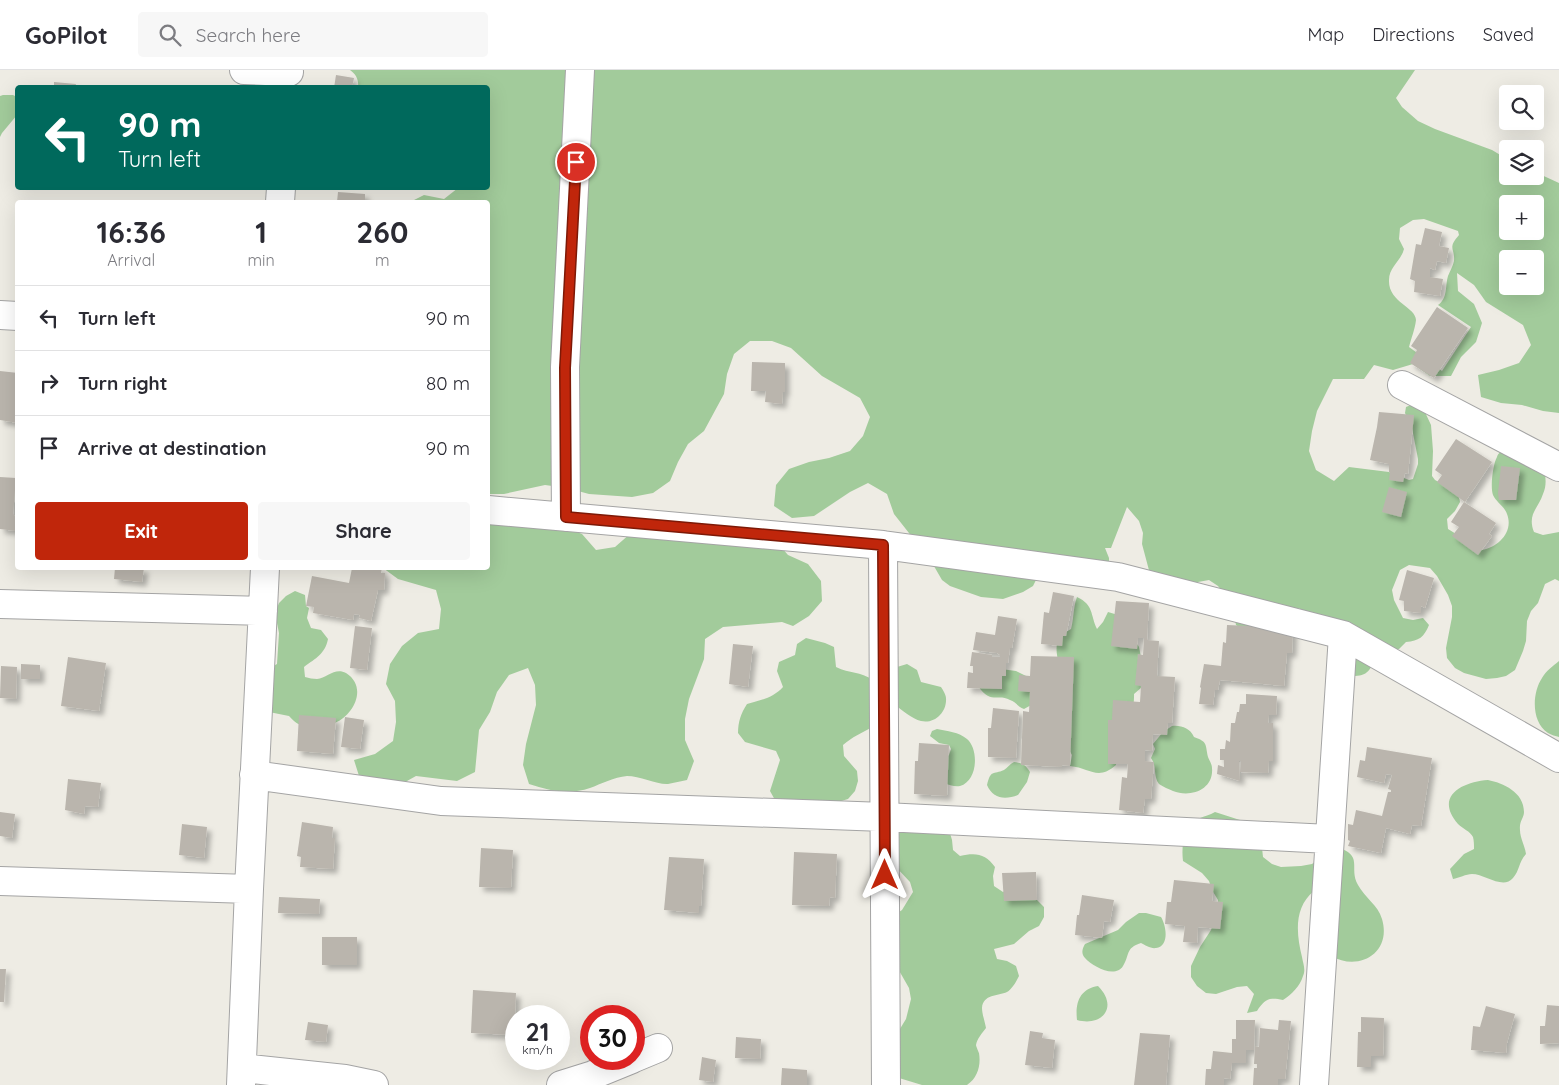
<!DOCTYPE html>
<meta charset="utf-8">
<style>
body{margin:0;font-family:Quicksand,sans-serif;background:#f7f7f7;color:#2b2b33;height:100vh;display:flex;flex-direction:column;font-size:19px;white-space:nowrap}
*{box-sizing:border-box;margin:0}
p{font-size:16px;color:#7c7c81}
.icon{flex:none;width:28px;height:28px;fill:none;stroke:currentColor;stroke-width:2;stroke-linecap:round;stroke-linejoin:round}
.map{position:relative;flex:1;overflow:hidden}
.details{position:absolute;left:15px;top:130px;width:475px;height:370px;display:flex;flex-direction:column;background:#fff;border-radius:5px;box-shadow:0 5px 20px #0002}
.details>*{flex:none}
.guide{position:absolute;left:15px;top:15px;width:475px;height:105px;border-radius:5px;box-shadow:0 5px 20px #0002;background:#00695c;color:#fff;overflow:hidden}
.controls{position:absolute;left:1499px;top:15px;display:grid;gap:10px}
.controls a{display:grid;place-items:center;width:45px;height:45px;border-radius:5px;background:#fff;box-shadow:0 5px 20px #0002;font-size:25px}
.speed{position:absolute;left:505px;top:935px;display:flex;gap:10px;font-size:25px;font-weight:700;text-align:center}
.speed>*{display:grid;place-content:center;width:65px;height:65px;border-radius:50%;background:#fff;box-shadow:0 5px 20px #0002;line-height:1}
.speed small{font-size:12px;font-weight:400}
.speed .limit{border:8px solid #d22;background:#fff;color:#111}
.pin{position:absolute;display:grid;place-items:center;width:42px;height:42px;color:#fff;margin:-21px;border:2px solid #fff;border-radius:50%;box-shadow:0 1px 5px #0007}
.me{position:absolute;width:55px;margin:-28px;rotate:0deg;stroke-linejoin:round;filter:drop-shadow(0 0 4px #0008)}
.turn{display:flex;align-items:center;gap:18px;height:105px;padding:0 20px;font-size:22px}
.turn .icon{width:65px;height:65px;stroke-width:2.5}
.turn b{display:block;font-size:35px;line-height:42px}
.eta{display:flex;justify-content:space-evenly;align-items:center;height:85px;text-align:center}
.eta b{font-size:30px;font-weight:800;line-height:35px}
.action{display:flex;gap:10px;margin-top:auto;padding:10px 20px}
.action a{flex:1;height:58px;border-radius:5px;background:#c0260b;color:#fff;font-size:20px;font-weight:800;line-height:58px;text-align:center}
.action a+a{background:#f7f7f7;color:#2b2b33}
ul{padding:0;list-style:none}
li{display:flex;align-items:center;gap:15px;height:65px;padding:0 20px;border-top:1px solid #e1e1e2}
li div{flex:1}
li b{display:block;font-size:19px}
li em{font-style:normal}
header{display:flex;align-items:center;gap:30px;box-sizing:border-box;height:70px;padding:0 25px;background:#fff;border-bottom:1px solid #e1e1e2}
header strong{font-size:24px}
nav{display:flex;gap:28px;margin-inline-start:auto;font-size:18px}
.search{width:350px;height:45px;background:#f7f7f7;display:flex;align-items:center;gap:12px;box-sizing:border-box;padding:0 18px;border-radius:5px;color:#7c7c81;font-size:19px}
.map>svg:first-child{display:block}
.forest{fill:#a2cb9b;fill-rule:evenodd}
.building{fill:#bab5ad;filter:url(#shadow)}
.lines{fill:none;stroke-linecap:round;stroke-linejoin:round}
.minor-casing{stroke:#a4a4a4;stroke-width:30}
.minor{stroke:#fff;stroke-width:28}
.route-casing{stroke:#7d1907;stroke-width:12}
.route{stroke:#c0260b;stroke-width:9}
</style>
<header>
<strong>GoPilot</strong>
<div class="search"><svg class="icon" aria-label="search" viewBox="0 0 24 24"><circle cx="10" cy="10" r="6"/><path d="M15 15l6 6"/></svg>Search here</div>
<nav><a>Map</a><a>Directions</a><a>Saved</a></nav>
</header>
<div class="map">
<svg width="1559" height="1015" viewBox="0 0 1559 1015">
<defs>
<filter id="shadow"><feDropShadow dx="4.5" dy="4.5" stdDeviation="2.5" flood-color="#0004"/></filter>
</defs>
<rect width="100%" height="100%" fill="#eeece4"/>
<path class="forest" d="M 350,0 L 1415,0 L 1396,28 L 1402,37 L 1418,51 L 1435,59 L 1492,80 L 1507,89 L 1508,106 L 1535,106 L 1535,102 L 1559,113 L 1559,343 L 1543,341 L 1522,335 L 1501,333 L 1481,327 L 1478,305 L 1499,300 L 1519,293 L 1531,275 L 1523,255 L 1486,232 L 1474,215 L 1457,203 L 1458,221 L 1474,234 L 1482,253 L 1476,272 L 1461,287 L 1451,306 L 1430,306 L 1413,294 L 1393,300 L 1374,295 L 1364,309 L 1333,309 L 1317,341 L 1312,361 L 1309,381 L 1316,400 L 1334,411 L 1349,397 L 1389,402 L 1409,410 L 1413,409 L 1418,394 L 1418,389 L 1412,358 L 1405,343 L 1406,337 L 1411,335 L 1424,340 L 1431,355 L 1433,381 L 1432,406 L 1435,410 L 1458,422 L 1460,432 L 1455,441 L 1447,449 L 1448,459 L 1482,480 C 1498,477 1514,462 1507,444 C 1505,437 1496,432 1493,425 C 1490,417 1493,394 1497,387 C 1498,383 1502,381 1505,379 L 1545,404 C 1546,411 1546,417 1543,424 C 1538,439 1527,444 1534,462 L 1543,465 L 1559,462 L 1559,511 L 1555,509 L 1545,514 L 1538,533 L 1531,541 L 1527,551 L 1526,571 L 1523,581 L 1515,600 L 1506,606 L 1497,608 L 1486,609 L 1464,603 L 1455,598 L 1447,588 L 1446,578 L 1452,547 L 1452,536 L 1448,525 L 1437,506 L 1430,498 L 1409,495 L 1400,500 L 1392,520 L 1394,530 L 1403,548 L 1413,550 L 1423,548 L 1429,555 C 1424,567 1419,571 1406,572 L 1399,579 L 1378,581 C 1371,600 1368,609 1346,605 L 1336,581 L 1299,538 L 1245,561 L 1236,555 L 1232,534 L 1218,516 L 1209,510 L 1187,514 L 1150,504 L 1142,474 L 1143,463 L 1139,451 L 1127,437 L 1111,478 L 1105,478 L 1109,488 L 1109,499 L 1041,500 L 1033,516 L 1023,522 L 1003,529 L 981,527 L 950,516 L 942,510 L 931,491 L 894,444 L 887,424 L 868,413 L 850,422 L 814,446 L 792,448 L 774,436 L 776,415 L 789,399 L 809,392 L 829,388 L 850,381 L 863,366 L 870,347 L 860,328 L 822,306 L 791,278 L 772,271 L 750,271 L 734,284 L 727,304 L 724,324 L 704,361 L 688,374 L 678,392 L 670,411 L 653,423 L 632,427 L 589,424 L 567,418 L 545,415 L 504,424 L 488,424 L 488,132 L 410,132 L 424,125 L 444,129 L 458,118 L 488,118 L 488,18 L 358,17 C 359,10 356,4 350,0 ZM 1508,134 L 1535,134 L 1535,161 L 1508,161 ZM 1424,149 L 1458,161 L 1459,165 C 1447,179 1455,177 1454,191 C 1453,196 1450,201 1448,206 C 1445,216 1448,228 1438,235 L 1471,257 L 1442,301 L 1409,277 C 1411,269 1415,259 1416,250 C 1416,237 1388,232 1389,210 C 1389,197 1401,191 1404,179 L 1399,169 L 1400,158 L 1413,150 ZM 1508,189 L 1535,189 L 1535,216 L 1508,216 Z
M 3,25 L 13,25 L 17,27 L 17,45 L 2,63 L 0,67 L 0,26 Z
M 488,443 L 544,449 L 582,464 L 596,480 L 615,477 L 631,463 L 692,448 L 713,446 L 734,450 L 773,468 L 788,485 L 808,494 L 821,511 L 822,531 L 809,546 L 793,556 L 782,552 L 723,557 L 705,569 L 704,589 L 689,629 L 685,649 L 685,670 L 694,691 L 687,710 C 681,711 674,713 668,714 C 658,715 640,706 627,706 C 614,707 601,714 590,718 C 569,725 550,721 529,714 L 523,695 L 526,674 L 536,635 L 535,615 L 528,598 L 509,605 L 497,622 L 490,642 L 479,660 L 475,702 L 457,711 L 416,706 L 398,716 L 360,709 L 354,690 L 375,684 L 393,671 L 396,652 L 395,631 L 386,614 L 390,594 L 402,576 L 418,563 L 439,559 L 441,539 L 436,520 L 398,509 L 383,498 L 488,498 Z
M 295,521 L 305,525 L 306,536 L 309,538 L 307,548 L 311,558 L 321,560 L 328,569 C 325,584 316,588 304,597 L 305,607 C 309,608 313,609 317,609 C 327,608 335,597 346,603 C 368,617 354,645 335,653 C 331,655 325,654 320,655 C 304,657 300,658 289,646 L 269,642 L 268,599 L 277,594 L 279,563 L 275,543 L 279,533 L 286,526 Z
M 1077,527 C 1094,535 1090,544 1097,559 L 1103,552 L 1108,542 L 1118,545 L 1139,577 L 1141,587 L 1142,617 L 1134,624 C 1135,648 1119,671 1116,695 C 1098,711 1090,698 1070,696 L 1072,685 L 1067,676 L 1059,595 C 1055,577 1054,568 1071,559 C 1074,548 1073,538 1077,527 Z
M 806,568 L 825,573 L 834,577 L 836,597 C 850,604 860,601 873,610 L 872,657 C 862,663 852,667 843,675 L 844,686 L 857,701 L 858,711 L 855,721 L 848,729 L 838,732 L 775,730 L 770,721 L 780,690 L 776,681 L 745,672 L 738,663 C 738,652 741,643 747,634 C 761,630 773,628 783,617 L 777,601 L 779,592 L 795,585 L 797,574 Z
M 1559,591 L 1559,667 C 1556,666 1551,665 1548,663 C 1531,652 1532,623 1542,608 C 1546,601 1553,596 1559,591 Z
M 907,594 L 917,600 L 921,612 L 941,617 C 943,620 946,625 946,628 C 947,642 935,654 921,651 C 912,649 902,640 894,634 L 897,597 Z
M 1001,599 L 1016,601 L 1034,610 L 1033,634 L 1024,639 C 1018,637 1016,632 1010,630 C 998,623 991,635 978,616 Z
M 1172,656 C 1181,655 1190,658 1194,667 C 1208,672 1205,674 1208,687 C 1209,690 1212,694 1212,698 C 1214,720 1190,728 1173,721 C 1169,719 1163,717 1159,714 C 1153,706 1157,696 1151,688 L 1155,679 L 1153,674 L 1163,662 Z
M 937,659 C 947,661 959,662 967,669 C 979,679 978,711 960,716 C 955,717 949,715 944,713 L 942,691 L 949,685 L 951,679 L 949,675 L 939,673 L 930,666 L 932,661 Z
M 1014,692 C 1022,693 1026,695 1030,702 L 1027,712 L 1018,725 C 1005,730 993,729 987,715 C 991,699 993,705 1004,700 C 1007,698 1010,694 1014,692 Z
M 1488,710 C 1503,713 1524,722 1524,742 C 1524,748 1519,751 1520,760 C 1520,768 1525,776 1526,784 C 1518,793 1520,800 1513,808 C 1503,820 1485,804 1472,804 C 1466,804 1459,808 1453,809 L 1450,799 L 1464,784 L 1474,779 C 1474,775 1474,771 1473,767 C 1470,761 1463,759 1458,754 C 1434,726 1462,712 1488,710 Z
M 1215,742 L 1243,751 L 1262,778 L 1263,787 L 1272,794 L 1281,797 L 1301,796 L 1312,794 L 1336,777 C 1365,785 1348,798 1358,815 C 1365,828 1378,835 1382,849 C 1392,883 1359,902 1331,886 L 1314,821 C 1294,837 1296,863 1302,887 C 1303,893 1306,900 1303,906 C 1300,916 1292,924 1283,930 C 1269,927 1265,929 1257,941 L 1247,943 L 1254,924 L 1247,916 L 1237,917 L 1216,924 L 1206,923 L 1197,916 L 1191,907 L 1191,896 L 1200,877 L 1211,860 L 1218,840 L 1218,830 L 1212,820 L 1209,811 L 1202,803 L 1183,791 C 1181,775 1184,756 1200,748 C 1204,746 1210,745 1215,742 Z
M 893,756 L 949,760 L 952,770 L 953,780 L 960,786 C 976,782 986,784 995,797 L 993,806 L 994,816 L 1003,822 L 1012,817 L 1037,830 L 1044,837 L 1044,847 L 1039,856 L 1029,861 L 1014,874 L 994,879 L 997,889 L 1007,891 L 1016,896 L 1019,906 C 1016,912 1012,919 1007,922 C 998,926 983,924 982,938 C 982,944 985,952 986,958 C 982,963 977,969 976,975 C 976,976 979,983 979,983 C 981,995 978,1008 967,1015 L 922,1015 L 899,1008 L 895,967 L 906,949 L 911,929 L 909,918 L 893,890 L 893,846 L 902,840 L 913,822 L 910,812 L 895,796 Z
M 1139,843 L 1146,843 L 1161,847 C 1166,855 1170,876 1156,878 C 1151,879 1145,875 1141,873 C 1125,878 1130,885 1123,896 C 1115,909 1092,896 1085,888 C 1081,884 1082,879 1085,874 L 1118,860 L 1126,852 Z
M 1098,916 C 1119,937 1102,957 1077,950 C 1075,932 1080,919 1098,916 Z"/>
<path class="building" d="M 336,5 L 354,8 L 352,18 L 334,18 Z
M 54,12 L 76,14 L 75,18 L 54,18 Z
M 338,122 L 365,124 L 365,132 L 337,132 Z
M 1425,158 L 1442,162 L 1439,176 L 1449,178 L 1446,193 L 1437,191 L 1435,200 L 1430,198 L 1430,207 L 1443,209 L 1440,226 L 1414,222 L 1415,211 L 1410,209 L 1416,174 L 1421,175 Z
M 1437,237 L 1468,258 L 1434,308 L 1410,293 L 1417,280 L 1411,276 Z
M 752,292 L 785,293 L 785,322 L 783,322 L 782,334 L 765,332 L 766,321 L 751,321 Z
M 0,301 L 18,303 L 18,353 L 0,350 Z
M 1379,342 L 1414,345 L 1408,404 L 1405,403 L 1403,412 L 1389,410 L 1390,402 L 1389,402 L 1389,394 L 1370,390 L 1377,357 Z
M 1456,369 L 1492,392 L 1465,432 L 1437,412 L 1442,405 L 1435,400 Z
M 1501,396 L 1520,398 L 1516,430 L 1499,430 L 1498,423 Z
M 0,407 L 16,408 L 13,445 L 18,446 L 16,461 L 0,459 Z
M 1389,417 L 1407,422 L 1401,447 L 1382,442 Z
M 1464,432 L 1496,453 L 1489,464 L 1492,466 L 1478,485 L 1452,466 L 1459,457 L 1451,452 Z
M 115,498 L 144,498 L 142,512 L 114,509 Z
M 352,498 L 382,498 L 381,503 L 385,503 L 384,520 L 378,520 L 371,551 L 359,548 L 360,545 L 354,544 L 353,550 L 313,543 L 314,537 L 306,536 L 312,506 L 349,513 Z
M 1407,500 L 1434,508 L 1425,538 L 1421,536 L 1421,543 L 1404,541 L 1404,531 L 1399,530 Z
M 1053,522 L 1074,526 L 1066,566 L 1063,566 L 1062,576 L 1041,574 L 1044,542 L 1049,543 Z
M 1116,531 L 1149,533 L 1147,570 L 1159,571 L 1157,606 L 1175,607 L 1172,653 L 1168,653 L 1167,665 L 1153,664 L 1152,681 L 1145,680 L 1145,691 L 1154,692 L 1151,729 L 1145,729 L 1143,743 L 1119,740 L 1122,707 L 1127,708 L 1128,694 L 1108,694 L 1108,650 L 1112,650 L 1113,630 L 1140,632 L 1141,616 L 1135,615 L 1138,584 L 1143,585 L 1144,568 L 1138,568 L 1137,579 L 1111,576 Z
M 998,546 L 1017,549 L 1012,578 L 1010,578 L 1008,593 L 1006,593 L 1006,606 L 1002,606 L 1002,619 L 967,618 L 968,602 L 973,603 L 973,596 L 970,596 L 972,582 L 992,585 L 992,587 L 1000,587 L 1000,585 L 997,583 L 973,580 L 976,562 L 995,565 Z
M 1227,555 L 1293,558 L 1292,583 L 1287,583 L 1284,616 L 1220,610 L 1218,620 L 1215,620 L 1213,635 L 1199,634 L 1201,618 L 1200,617 L 1204,594 L 1221,596 L 1223,572 L 1226,573 Z
M 355,556 L 372,558 L 367,600 L 350,598 Z
M 733,574 L 753,576 L 748,617 L 729,614 Z
M 1031,586 L 1074,587 L 1070,696 L 1062,695 L 1062,697 L 1021,695 L 1023,641 L 1029,642 L 1030,622 L 1018,621 L 1019,605 L 1030,606 Z
M 68,587 L 106,593 L 99,641 L 61,636 Z
M 21,594 L 40,595 L 40,609 L 21,609 Z
M 1,596 L 17,597 L 16,629 L 0,628 Z
M 1246,624 L 1277,626 L 1276,645 L 1269,645 L 1268,653 L 1273,653 L 1273,691 L 1269,691 L 1268,703 L 1240,702 L 1241,691 L 1239,691 L 1240,711 L 1217,704 L 1218,695 L 1224,697 L 1224,690 L 1220,690 L 1220,679 L 1225,679 L 1226,670 L 1230,672 L 1231,653 L 1235,653 L 1237,642 L 1239,642 L 1240,634 L 1246,634 Z
M 993,638 L 1019,641 L 1016,688 L 988,687 L 988,658 L 991,658 Z
M 299,645 L 336,648 L 333,684 L 297,681 Z
M 345,647 L 364,650 L 360,679 L 341,677 Z
M 919,673 L 949,675 L 947,726 L 914,724 L 915,691 L 918,691 Z
M 1367,677 L 1432,688 L 1421,756 L 1412,755 L 1410,764 L 1386,758 L 1381,783 L 1348,776 L 1350,771 L 1348,770 L 1348,754 L 1353,755 L 1356,740 L 1382,746 L 1388,722 L 1391,722 L 1391,720 L 1388,719 L 1392,705 L 1386,704 L 1384,713 L 1357,707 L 1360,690 L 1365,691 Z
M 68,709 L 101,713 L 98,737 L 85,736 L 84,744 L 65,740 Z
M 0,742 L 15,744 L 12,768 L 0,766 Z
M 302,752 L 333,757 L 332,768 L 335,768 L 333,799 L 300,797 L 301,787 L 297,786 Z
M 182,754 L 207,757 L 204,788 L 179,785 Z
M 481,778 L 513,780 L 511,818 L 479,817 Z
M 794,782 L 837,784 L 835,828 L 830,827 L 829,836 L 792,835 Z
M 669,787 L 704,789 L 701,836 L 699,836 L 699,843 L 664,840 Z
M 1036,802 L 1037,830 L 1004,831 L 1002,803 Z
M 1174,810 L 1214,814 L 1212,831 L 1223,832 L 1220,859 L 1198,857 L 1197,873 L 1183,872 L 1185,856 L 1165,854 L 1167,832 L 1171,832 Z
M 1082,825 L 1114,830 L 1110,852 L 1104,851 L 1102,868 L 1075,865 L 1077,845 L 1079,845 Z
M 279,827 L 320,829 L 319,844 L 278,843 Z
M 322,867 L 357,867 L 357,895 L 322,895 Z
M 0,899 L 6,899 L 4,932 L 0,932 Z
M 473,920 L 516,923 L 514,965 L 471,963 Z
M 1547,935 L 1559,936 L 1559,973 L 1540,974 L 1540,956 L 1545,956 Z
M 1486,936 L 1515,944 L 1507,973 L 1506,983 L 1471,980 L 1473,956 L 1480,957 Z
M 1361,947 L 1384,948 L 1383,986 L 1371,986 L 1371,997 L 1357,997 L 1358,962 L 1361,962 Z
M 1236,950 L 1255,950 L 1254,980 L 1246,980 L 1246,993 L 1232,993 L 1230,1009 L 1224,1008 L 1224,1015 L 1205,1015 L 1206,999 L 1211,999 L 1213,981 L 1232,983 L 1232,969 L 1236,969 Z
M 1279,950 L 1291,951 L 1285,1009 L 1278,1009 L 1278,1015 L 1253,1015 L 1254,998 L 1257,998 L 1257,994 L 1254,994 L 1255,976 L 1259,977 L 1260,958 L 1278,960 Z
M 308,952 L 328,955 L 326,972 L 305,970 Z
M 1030,961 L 1043,963 L 1042,968 L 1055,970 L 1052,998 L 1025,995 Z
M 1140,963 L 1170,965 L 1166,1015 L 1134,1015 Z
M 736,967 L 761,969 L 760,989 L 735,988 Z
M 702,987 L 716,990 L 713,1012 L 699,1010 Z
M 782,998 L 807,1000 L 807,1015 L 781,1015 Z"/>
<g class="lines">
<g class="minor-casing">
<path id="minor" d="M 244,0 L 289,2
M 280,132 L 281,118
M 0,245 L 18,246
M 1402,315 L 1559,397
M 488,440 L 883,475 L 1118,507 L 1343,565 L 1559,688
M 566,447 L 565,297 L 580,0
M 883,475 L 886,1015
M 0,534 L 263,541
M 254,705 L 441,731 L 884,747 L 1329,769
M 0,811 L 249,819
M 634,988 L 658,978
M 242,998 L 345,1009 L 374,1015
M 241,1015 L 249,819 L 265,498
M 561,1015 L 593,1005 L 632,989
M 1314,1015 L 1343,565"/>
</g>
<use href="#minor" class="minor"/>
</g>
<g class="lines">
<g class="route-casing">
<path id="route" d="M 576,92 L 565,298 L 566,447 L 883,475 L 885,805"/>
</g>
<use href="#route" class="route"/>
</g>
</svg>
<div class="controls">
<a><svg class="icon" aria-label="search" viewBox="0 0 24 24"><circle cx="10" cy="10" r="6"/><path d="M15 15l6 6"/></svg></a>
<a><svg class="icon" aria-label="layers" viewBox="0 0 24 24"><path d="M12 4l9 5-9 5-9-5zM3 14l9 5 9-5"/></svg></a>
<a>+</a>
<a>−</a>
</div>
<div class="speed"><div>21<small>km/h</small></div><div class="limit">30</div></div>
<div class="pin" style="left:576px;top:92px;background:#d93025"><svg class="icon" aria-label="arrive" viewBox="0 0 24 24"><path d="M6 21V4h12l-3 4 3 4H6"/></svg></div>
<svg class="me" style="left:885px;top:805px" viewBox="-20 -20 40 40"><path d="M0-17L14 15 0 8-14 15z" fill="#c0260b" stroke="#fff" stroke-width="4"/></svg>
<div class="guide">
<div class="turn"><svg class="icon" aria-label="left" viewBox="0 0 24 24"><path d="M17 20v-9H6M10 6l-5 5 5 5"/></svg><div><b>90 m</b>Turn left</div></div>
</div>
<section class="details">
<div class="eta">
<div><b>16:36</b><p>Arrival</p></div>
<div><b>1</b><p>min</p></div>
<div><b>260</b><p>m</p></div>
</div>
<ul>
<li><svg class="icon" aria-label="left" viewBox="0 0 24 24"><path d="M17 20v-9H6M10 6l-5 5 5 5"/></svg><div><b>Turn left</b></div><em>90 m</em></li>
<li><svg class="icon" aria-label="right" viewBox="0 0 24 24"><path d="M7 20v-9h11M14 6l5 5-5 5"/></svg><div><b>Turn right</b></div><em>80 m</em></li>
<li><svg class="icon" aria-label="arrive" viewBox="0 0 24 24"><path d="M6 21V4h12l-3 4 3 4H6"/></svg><div><b>Arrive at destination</b></div><em>90 m</em></li>
</ul>
<div class="action"><a>Exit</a><a>Share</a></div>
</section>
</div>
